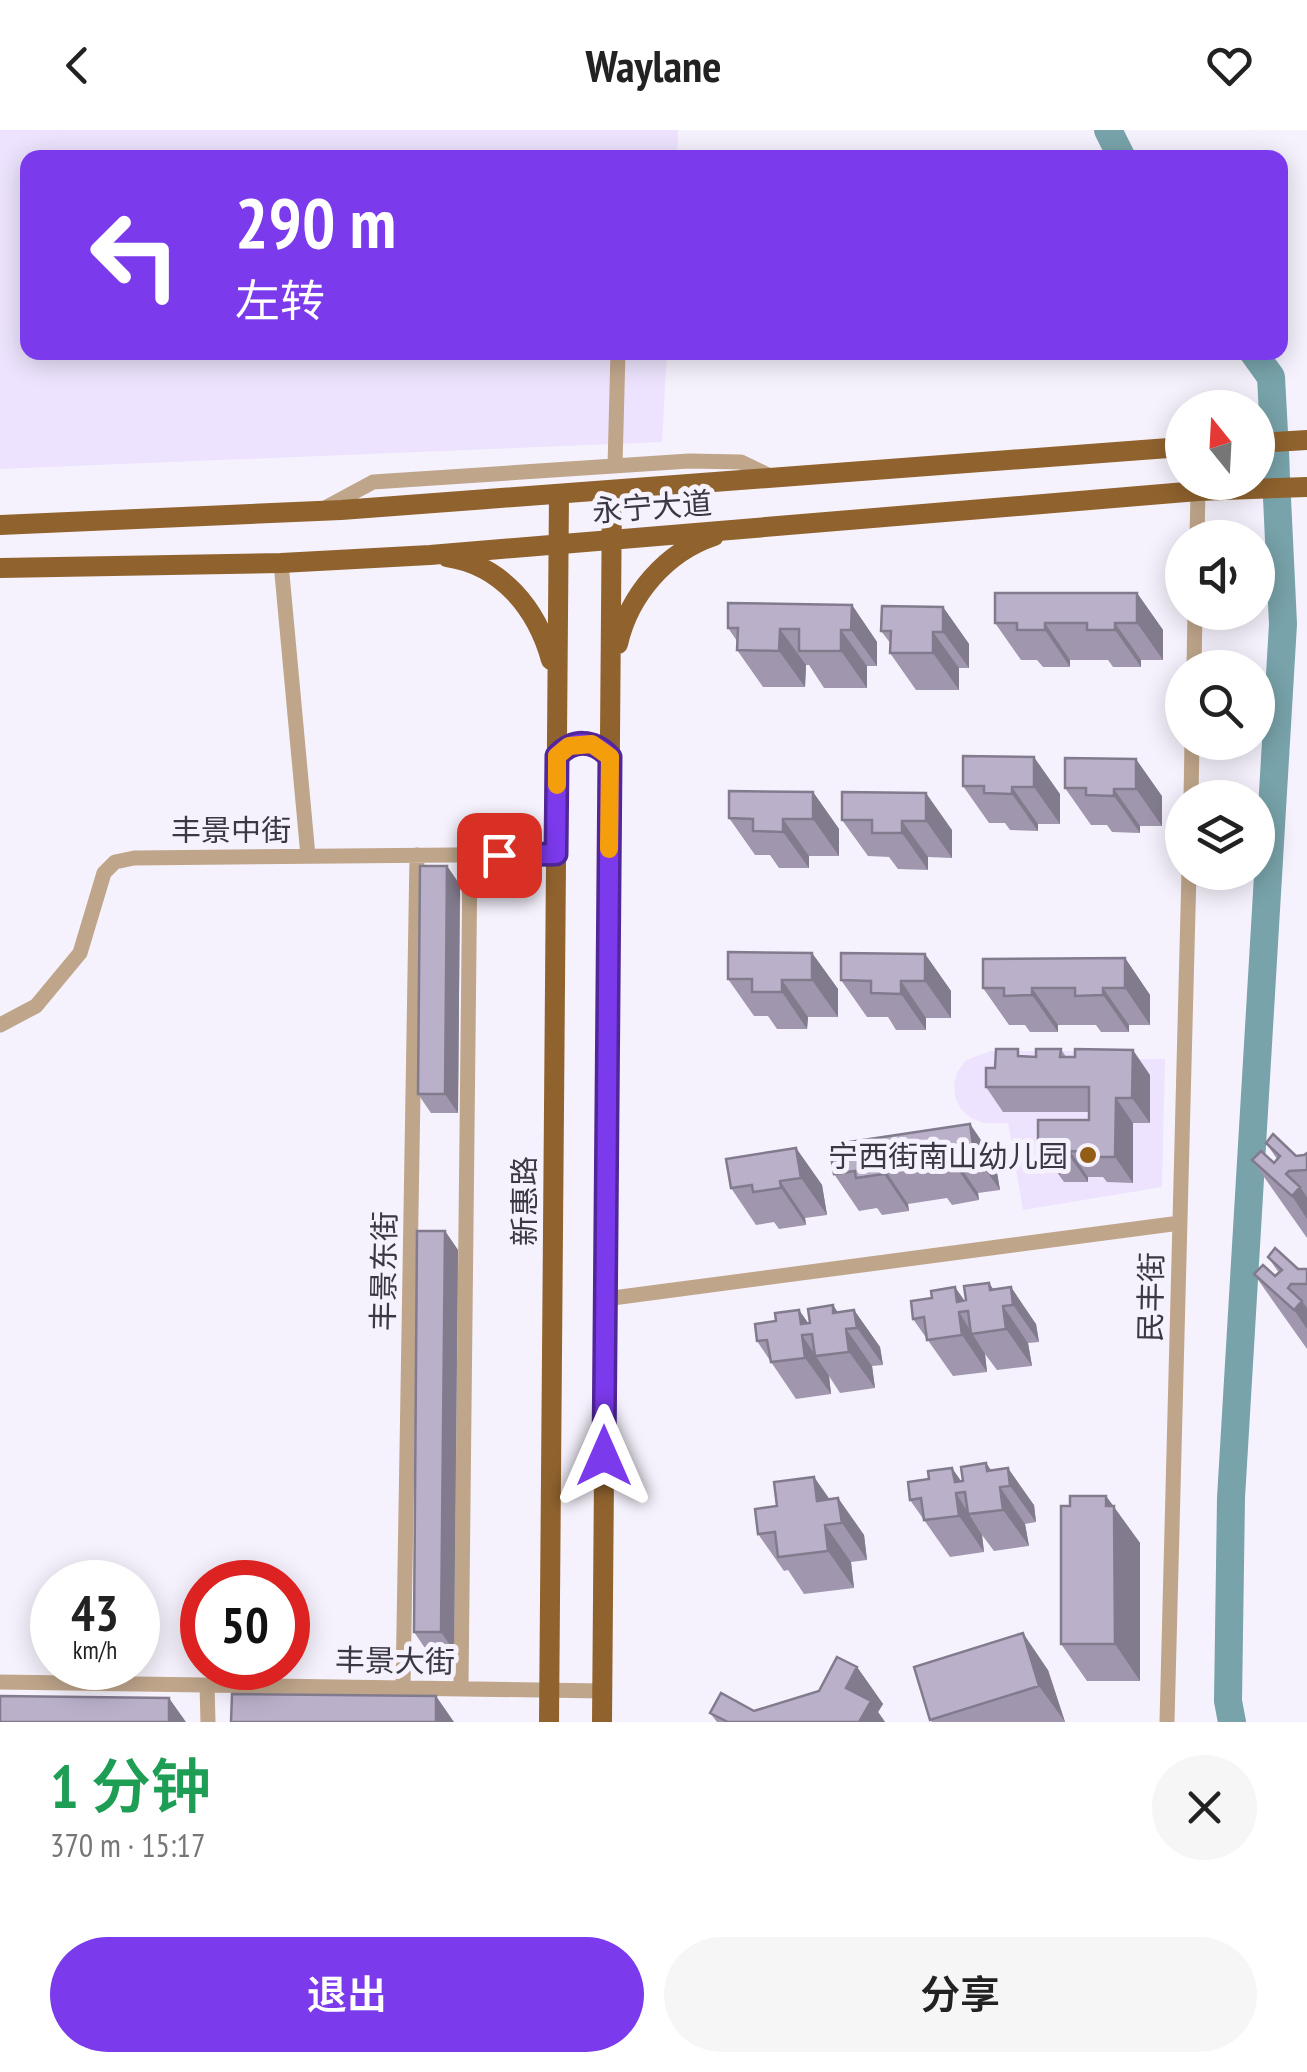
<!DOCTYPE html>
<html lang="zh">
<meta charset="utf-8">
<style>
body{margin:0;font-family:"PT Sans Narrow","Noto Sans SC",sans-serif;background:#f6f6f6;color:#222;height:100vh;display:flex;flex-direction:column;font-size:38px;white-space:nowrap}
*{box-sizing:border-box;margin:0}
p{font-size:32px;color:#767676}
.icon{flex:none;width:55px;height:55px;fill:none;stroke:currentColor;stroke-width:2;stroke-linecap:round;stroke-linejoin:round}
.map{position:relative;height:1592px;overflow:hidden}
.sheet{display:flex;flex-direction:column;background:#fff;flex:1}
.sheet>*{flex:none}
.banner{position:absolute;left:20px;top:20px;width:1268px;height:210px;border-radius:20px;box-shadow:0 5px 25px #0003;background:#7c3aed;color:#fff;overflow:hidden}
.needle{width:65px;rotate:342deg}
.controls{position:absolute;left:1165px;top:260px;display:grid;gap:20px}
.controls a{display:grid;place-items:center;width:110px;height:110px;border-radius:50%;background:#fff;box-shadow:0 5px 25px #0003;font-size:50px}
.speed{position:absolute;left:30px;top:1430px;display:flex;gap:20px;font-size:50px;font-weight:700;text-align:center}
.speed>*{display:grid;place-content:center;width:130px;height:130px;border-radius:50%;background:#fff;box-shadow:0 5px 25px #0003;line-height:1}
.speed small{font-size:25px;font-weight:400}
.speed .limit{border:15px solid #d22;background:#fff;color:#111}
.pin{position:absolute;display:grid;place-items:center;width:85px;height:85px;color:#fff;margin:-42px;border-radius:20px;box-shadow:0 5px 15px #0006}
.me{position:absolute;width:110px;margin:-55px;rotate:0deg;stroke-linejoin:round;filter:drop-shadow(0 0 8px #0008)}
.turn{display:flex;align-items:center;gap:35px;height:210px;padding:0 50px;font-size:45px}
.turn .icon{width:130px;height:130px;stroke-width:2.5}
.turn b{display:block;font-size:70px;line-height:85px}
.round{display:grid;place-items:center;flex:none;width:105px;height:105px;border-radius:52px;background:#f6f6f6}
.summary{display:flex;align-items:center;justify-content:space-between;height:170px;padding:0 50px}
h1{font-size:60px;font-weight:600;line-height:75px;color:#1e9e55}
.action{display:flex;gap:20px;margin-top:auto;padding:20px 50px}
.action a{flex:1;height:115px;border-radius:60px;background:#7c3aed;color:#fff;font-size:40px;font-weight:600;line-height:115px;text-align:center}
.action a+a{background:#f6f6f6;color:#222}
header{display:flex;justify-content:space-between;align-items:center;height:130px;padding:0 50px;background:#fff;font-size:45px;font-weight:600}
.map>svg:first-child{display:block}
.built{fill:#ede3fe}
.lines{fill:none;stroke-linecap:round;stroke-linejoin:round}
.river{stroke:#78a3aa;stroke-width:28}
.minor{stroke:#bfa68b;stroke-width:15}
.major{stroke:#90632e;stroke-width:20}
.wall{fill:#a097ae}
.shaded-wall{fill:#827b8d}
.building{fill:#bab0ca;stroke:#827b8d;stroke-width:2.5}
.route-casing{stroke:#51269a;stroke-width:25}
.route{stroke:#7c3aed;stroke-width:18}
.slow{stroke:#f59e0b;stroke-width:18}
.poi-dot{fill:#945d15;stroke:#f6f2fd;stroke-width:4}
.labels{text-anchor:middle;dominant-baseline:central;stroke-width:10;stroke-linejoin:round;paint-order:stroke}
.street-label{font-size:30px;fill:#3c3843;stroke:#f6f2fd}
.poi-label{font-size:30px;fill:#3c3843;stroke:#f6f2fd;text-anchor:end}
</style>
<header><svg class="icon" aria-label="back" viewBox="0 0 24 24"><path d="M15 5l-7 7 7 7"/></svg>Waylane<svg class="icon" aria-label="heart" viewBox="0 0 24 24"><path d="M12 20l-8-8c-3-5 5-10 8-4 3-6 11-1 8 4z"/></svg></header>
<div class="map">
<svg width="1307" height="1592" viewBox="0 0 1307 1592">
<rect width="100%" height="100%" fill="#f6f2fd"/>
<path class="built" d="M 0,0 L 678,0 L 677,28 L 28,28 L 28,222 L 667,223 L 662,312 L 0,339 Z
M 991,921 L 1090,921 L 1091,929 L 1165,929 L 1162,1057 L 1023,1080 L 1008,993 L 983,993 L 971,988 L 961,979 L 955,967 L 954,954 L 958,941 L 966,930 Z"/>
<g class="lines">
<path class="river" d="M 1108,0 L 1122,28
M 1253,222 L 1271,247 L 1274,303
M 1275,321 L 1276,348
M 1232,1592 L 1228,1571 L 1231,1368 L 1283,494 L 1277,368"/>
<path class="minor" d="M 615,336 L 618,222
M 323,379 L 373,352 L 689,331 L 741,332 L 770,346
M 1197,408 L 1198,361
M 281,433 L 308,726
M 1194,538 L 1195,482
M 1191,668 L 1192,612
M 0,895 L 36,876 L 80,823 L 104,743 L 115,732 L 134,728 L 556,724
M 605,1169 L 1180,1093
M 0,1552 L 602,1561
M 207,1555 L 208,1592
M 403,1558 L 417,725
M 461,1558 L 470,725
M 1167,1592 L 1189,742"/>
<path class="major" d="M 1258,313 L 1307,310
M 0,395 L 341,380 L 1182,317
M 447,427 C 502,435 537,479 551,530
M 0,438 L 281,433 L 430,425 L 1198,361 L 1307,357
M 618,514 C 629,465 666,422 714,406
M 557,626 C 573,609 593,609 609,627
M 549,1592 L 559,364
M 602,1592 L 612,360"/>
</g>
<path class="wall" d="M 1137,463 L 1163,500 L 1163,530 L 1141,530 L 1141,537 L 1113,537 L 1108,530 L 1070,530 L 1070,537 L 1043,537 L 1037,530 L 1021,530 L 995,493 Z
M 852,475 L 877,512 L 877,536 L 867,536 L 867,558 L 824,558 L 809,535 L 806,535 L 805,557 L 763,557 L 737,520 L 737,511 L 728,498 Z
M 943,477 L 969,514 L 969,538 L 959,538 L 959,560 L 916,560 L 890,523 L 891,514 L 881,501 Z
M 963,626 L 1060,664 L 1060,694 L 1038,694 L 1038,701 L 1010,700 L 1005,693 L 989,693 L 963,656 Z
M 1065,628 L 1162,666 L 1162,696 L 1140,696 L 1140,703 L 1112,702 L 1107,695 L 1091,695 L 1065,658 Z
M 813,662 L 839,699 L 839,726 L 809,726 L 809,738 L 779,738 L 770,725 L 755,725 L 729,688 Z
M 842,662 L 952,700 L 952,728 L 928,727 L 928,740 L 898,739 L 889,727 L 868,726 L 842,690 Z
M 447,736 L 460,755 L 458,983 L 431,983 L 418,964 Z
M 812,823 L 838,859 L 838,887 L 808,887 L 807,899 L 777,899 L 768,886 L 754,886 L 728,849 Z
M 925,824 L 951,861 L 951,888 L 926,888 L 926,900 L 896,900 L 888,887 L 867,887 L 841,850 Z
M 1125,828 L 1150,865 L 1150,895 L 1129,895 L 1129,902 L 1101,902 L 1096,895 L 1058,895 L 1058,902 L 1030,902 L 1025,895 L 1009,895 L 983,858 Z
M 1061,919 L 1066,927 L 1150,945 L 1150,993 L 1133,993 L 1133,1053 L 1107,1052 L 1103,1047 L 1088,1047 L 1088,1052 L 1064,1052 L 1046,1027 L 1046,1022 L 1038,1010 L 1089,990 L 1089,982 L 1003,982 L 986,957 L 995,938 L 1023,926 L 1036,927 Z
M 970,994 L 995,1031 L 1000,1060 L 978,1063 L 979,1070 L 952,1075 L 947,1068 L 908,1074 L 909,1081 L 882,1085 L 877,1078 L 859,1081 L 834,1044 Z
M 1266,1013 L 1296,1026 L 1304,1025 L 1307,1023 L 1307,1108 L 1252,1030 L 1274,1033 L 1277,1029 Z
M 796,1018 L 822,1055 L 827,1085 L 805,1088 L 806,1095 L 779,1099 L 774,1092 L 756,1095 L 731,1058 Z
M 445,1101 L 458,1120 L 454,1521 L 427,1521 L 414,1502 Z
M 1268,1127 L 1298,1139 L 1307,1139 L 1307,1219 L 1254,1144 L 1275,1146 L 1279,1143 Z
M 994,1159 L 1036,1194 L 1039,1212 L 1028,1213 L 1032,1236 L 997,1240 L 985,1224 L 987,1242 L 953,1246 L 913,1189 Z
M 833,1175 L 837,1182 L 854,1180 L 880,1217 L 883,1235 L 872,1236 L 875,1258 L 840,1263 L 829,1246 L 831,1264 L 796,1269 L 757,1211 L 776,1191 L 799,1180 L 808,1193 Z
M 986,1333 L 991,1340 L 1034,1375 L 1036,1392 L 1025,1394 L 1029,1416 L 994,1421 L 982,1405 L 984,1422 L 950,1427 L 910,1370 L 963,1351 Z
M 814,1347 L 829,1369 L 838,1368 L 864,1405 L 867,1430 L 851,1432 L 854,1458 L 804,1464 L 788,1440 L 784,1441 L 758,1404 Z
M 1106,1366 L 1140,1413 L 1140,1551 L 1087,1551 L 1061,1514 L 1070,1376 Z
M 857,1537 L 883,1574 L 878,1582 L 885,1592 L 717,1592 L 710,1583 L 754,1581 L 819,1561 Z
M 1048,1540 L 1065,1592 L 932,1592 L 930,1590 Z"/>
<path class="shaded-wall" d="M 1137,463 L 1163,500 L 1163,530 L 1137,493 Z
M 852,475 L 877,512 L 877,536 L 851,500 Z
M 943,477 L 969,514 L 969,538 L 943,502 Z
M 1045,493 L 1070,530 L 1070,537 L 1045,500 Z
M 1115,493 L 1141,530 L 1141,537 L 1115,500 Z
M 780,499 L 806,535 L 805,557 L 779,521 Z
M 841,500 L 867,536 L 867,558 L 841,521 Z
M 933,502 L 959,538 L 959,560 L 933,523 Z
M 1034,627 L 1060,664 L 1060,694 L 1034,657 Z
M 1136,629 L 1162,666 L 1162,696 L 1136,659 Z
M 1012,657 L 1038,694 L 1038,701 L 1012,664 Z
M 1114,659 L 1140,696 L 1140,703 L 1114,666 Z
M 813,662 L 839,699 L 839,726 L 813,689 Z
M 926,663 L 952,700 L 952,728 L 926,691 Z
M 783,689 L 809,726 L 809,738 L 783,702 Z
M 902,691 L 928,727 L 928,740 L 902,703 Z
M 447,736 L 460,755 L 458,983 L 445,964 Z
M 812,823 L 838,859 L 838,887 L 812,850 Z
M 925,824 L 951,861 L 951,888 L 925,851 Z
M 1125,828 L 1150,865 L 1150,895 L 1125,858 Z
M 782,850 L 808,887 L 807,899 L 782,862 Z
M 901,851 L 926,888 L 926,900 L 901,864 Z
M 1032,858 L 1058,895 L 1058,902 L 1032,865 Z
M 1103,858 L 1129,895 L 1129,902 L 1103,865 Z
M 1133,920 L 1150,945 L 1150,993 L 1132,968 Z
M 1116,968 L 1133,993 L 1133,1053 L 1115,1027 Z
M 970,994 L 995,1031 L 1000,1060 L 974,1023 Z
M 796,1018 L 822,1055 L 827,1085 L 801,1048 Z
M 1070,1021 L 1088,1047 L 1088,1052 L 1070,1027 Z
M 953,1026 L 978,1063 L 979,1070 L 954,1034 Z
M 883,1037 L 908,1074 L 909,1081 L 884,1044 Z
M 780,1051 L 805,1088 L 806,1095 L 781,1058 Z
M 1300,1057 L 1307,1067 L 1307,1089 L 1292,1066 Z
M 445,1101 L 458,1120 L 454,1521 L 441,1502 Z
M 989,1153 L 1005,1176 L 1003,1176 L 1028,1213 L 1032,1236 L 1006,1199 L 990,1160 Z
M 955,1157 L 981,1194 L 957,1172 Z
M 1011,1157 L 1036,1194 L 1039,1212 L 1013,1175 Z
M 1302,1171 L 1307,1178 L 1307,1199 L 1294,1180 Z
M 833,1175 L 849,1199 L 846,1199 L 872,1236 L 875,1258 L 849,1222 L 833,1183 Z
M 799,1180 L 825,1217 L 801,1194 Z
M 854,1180 L 880,1217 L 883,1235 L 857,1198 Z
M 959,1182 L 985,1224 L 987,1242 L 962,1205 Z
M 802,1205 L 829,1246 L 831,1264 L 805,1228 Z
M 986,1333 L 1002,1357 L 1000,1357 L 1025,1394 L 1029,1416 L 1003,1380 L 987,1341 Z
M 952,1338 L 978,1375 L 955,1352 Z
M 1008,1338 L 1034,1375 L 1036,1392 L 1010,1356 Z
M 814,1347 L 840,1384 L 817,1371 Z
M 956,1363 L 982,1405 L 984,1422 L 959,1386 Z
M 1106,1366 L 1140,1413 L 1140,1551 L 1115,1514 Z
M 838,1368 L 864,1405 L 867,1430 L 842,1393 Z
M 825,1395 L 851,1432 L 854,1458 L 828,1421 Z
M 1023,1503 L 1048,1540 L 1065,1592 L 1039,1556 Z
M 857,1537 L 883,1574 L 878,1582 L 885,1592 L 859,1592 L 846,1558 Z
M 436,1566 L 454,1592 L 436,1592 Z
M 169,1568 L 186,1592 L 169,1592 Z"/>
<path class="building" d="M 995,463 L 1137,463 L 1137,493 L 1115,493 L 1115,500 L 1087,500 L 1087,493 L 1045,493 L 1045,500 L 1017,500 L 1017,493 L 995,493 Z
M 728,473 L 852,475 L 851,500 L 841,500 L 841,521 L 799,521 L 799,499 L 780,499 L 779,521 L 737,520 L 738,498 L 728,498 Z
M 882,476 L 943,477 L 943,502 L 933,502 L 933,523 L 890,523 L 891,501 L 881,501 Z
M 963,626 L 1034,627 L 1034,657 L 1012,657 L 1012,664 L 984,663 L 984,656 L 963,656 Z
M 1065,628 L 1136,629 L 1136,659 L 1114,659 L 1114,666 L 1086,665 L 1086,658 L 1065,658 Z
M 729,661 L 813,662 L 813,689 L 783,689 L 783,702 L 753,701 L 753,689 L 729,688 Z
M 842,662 L 926,663 L 926,691 L 902,691 L 902,703 L 872,703 L 872,690 L 842,690 Z
M 420,736 L 447,736 L 445,964 L 418,964 Z
M 728,822 L 812,823 L 812,850 L 782,850 L 782,862 L 752,862 L 752,849 L 728,849 Z
M 841,823 L 925,824 L 925,851 L 901,851 L 901,864 L 871,863 L 871,851 L 841,850 Z
M 1125,828 L 1125,858 L 1103,858 L 1103,865 L 1075,866 L 1075,858 L 1032,858 L 1032,865 L 1004,866 L 1004,858 L 983,858 L 983,829 Z
M 996,919 L 1018,919 L 1018,926 L 1036,927 L 1036,919 L 1061,919 L 1060,927 L 1075,927 L 1075,919 L 1133,920 L 1132,968 L 1116,968 L 1115,1027 L 1089,1027 L 1089,1022 L 1070,1021 L 1070,1027 L 1046,1027 L 1046,1010 L 1038,1010 L 1038,990 L 1089,990 L 1089,957 L 986,957 L 986,938 L 995,938 Z
M 970,994 L 974,1023 L 953,1026 L 954,1034 L 926,1038 L 925,1031 L 883,1037 L 884,1044 L 856,1048 L 855,1041 L 834,1044 L 829,1015 Z
M 1273,1004 L 1296,1026 L 1304,1025 L 1307,1023 L 1307,1040 L 1289,1041 L 1286,1044 L 1300,1057 L 1292,1066 L 1252,1030 L 1261,1021 L 1274,1033 L 1280,1026 L 1266,1013 Z
M 796,1018 L 801,1048 L 780,1051 L 781,1058 L 753,1062 L 752,1055 L 731,1058 L 726,1029 Z
M 417,1101 L 445,1101 L 441,1502 L 414,1502 Z
M 1275,1118 L 1298,1139 L 1307,1139 L 1307,1154 L 1291,1154 L 1288,1158 L 1302,1171 L 1294,1180 L 1254,1144 L 1263,1135 L 1275,1146 L 1282,1140 L 1268,1127 Z
M 989,1153 L 990,1160 L 1011,1157 L 1013,1175 L 1003,1176 L 1006,1199 L 971,1204 L 968,1181 L 959,1182 L 962,1205 L 927,1210 L 924,1187 L 913,1189 L 911,1171 L 932,1168 L 931,1161 L 955,1157 L 957,1172 L 966,1170 L 964,1156 Z
M 833,1175 L 833,1183 L 854,1180 L 857,1198 L 846,1199 L 849,1222 L 815,1226 L 812,1204 L 802,1205 L 805,1228 L 771,1232 L 767,1210 L 757,1211 L 755,1194 L 776,1191 L 775,1183 L 799,1180 L 801,1194 L 810,1193 L 808,1179 Z
M 986,1333 L 987,1341 L 1008,1338 L 1010,1356 L 1000,1357 L 1003,1380 L 968,1384 L 965,1362 L 956,1363 L 959,1386 L 924,1390 L 921,1368 L 910,1370 L 908,1352 L 929,1349 L 928,1341 L 952,1338 L 955,1352 L 963,1351 L 961,1337 Z
M 814,1347 L 817,1371 L 838,1368 L 842,1393 L 825,1395 L 828,1421 L 778,1427 L 775,1402 L 758,1404 L 755,1379 L 777,1376 L 774,1352 Z
M 1070,1366 L 1106,1366 L 1106,1376 L 1114,1376 L 1115,1514 L 1061,1514 L 1061,1376 L 1070,1376 Z
M 1023,1503 L 1039,1556 L 930,1590 L 914,1537 Z
M 837,1527 L 857,1537 L 846,1558 L 871,1571 L 859,1592 L 728,1592 L 710,1583 L 721,1563 L 754,1581 L 819,1561 Z
M 232,1564 L 436,1566 L 436,1592 L 231,1592 Z
M 0,1566 L 169,1568 L 169,1592 L 0,1592 Z"/>
<g class="lines">
<g class="route-casing">
<path id="route" d="M 499,725 L 556,724 L 557,626 C 573,609 593,609 610,627 L 604,1326"/>
</g>
<use href="#route" class="route"/>
<path class="slow" d="M 557,655 L 557,626 L 569,616 L 592,614 L 610,627 L 609,719"/>
</g>
<circle class="poi-dot" cx="1088" cy="1025" r="10"/>
<g class="labels">
<g class="street-label">
<text transform="translate(652 376) rotate(-4)">永宁大道</text>
<text x="231" y="699">丰景中街</text>
<text transform="translate(523 1071) rotate(-90)">新惠路</text>
<text transform="translate(383 1141) rotate(-89)">丰景东街</text>
<text transform="translate(1150 1167) rotate(-89)">民丰街</text>
<text transform="translate(395 1530) rotate(1)">丰景大街</text>
</g>
<g class="poi-label">
<text x="1068" y="1025">宁西街南山幼儿园</text>
</g>
</g>
</svg>
<div class="controls">
<a><svg class="needle" viewBox="-14 -14 28 28"><path d="M0-13l5 13h-10z" fill="#e53935"/><path d="M0 13l5-13h-10z" fill="#767676"/></svg></a>
<a><svg class="icon" aria-label="sound" viewBox="0 0 24 24"><path d="M4 9h4l5-4v14l-5-4H4zM17 9q2 3 0 6"/></svg></a>
<a><svg class="icon" aria-label="search" viewBox="0 0 24 24"><circle cx="10" cy="10" r="6"/><path d="M15 15l6 6"/></svg></a>
<a><svg class="icon" aria-label="layers" viewBox="0 0 24 24"><path d="M12 4l9 5-9 5-9-5zM3 14l9 5 9-5"/></svg></a>
</div>
<div class="speed"><div>43<small>km/h</small></div><div class="limit">50</div></div>
<div class="pin" style="left:499px;top:725px;background:#d93025"><svg class="icon" aria-label="arrive" viewBox="0 0 24 24"><path d="M6 21V4h12l-3 4 3 4H6"/></svg></div>
<svg class="me" style="left:604px;top:1326px" viewBox="-20 -20 40 40"><path d="M0-17L14 15 0 8-14 15z" fill="#7c3aed" stroke="#fff" stroke-width="4"/></svg>
<div class="banner">
<div class="turn"><svg class="icon" aria-label="left" viewBox="0 0 24 24"><path d="M17 20v-9H6M10 6l-5 5 5 5"/></svg><div><b>290 m</b>左转</div></div>
</div>
</div>
<section class="sheet">
<div class="summary"><div><h1>1 分钟</h1><p>370 m · 15:17</p></div><a class="round"><svg class="icon" aria-label="close" viewBox="0 0 24 24"><path d="M6 6l12 12M18 6L6 18"/></svg></a></div>
<div class="action"><a>退出</a><a>分享</a></div>
</section>
